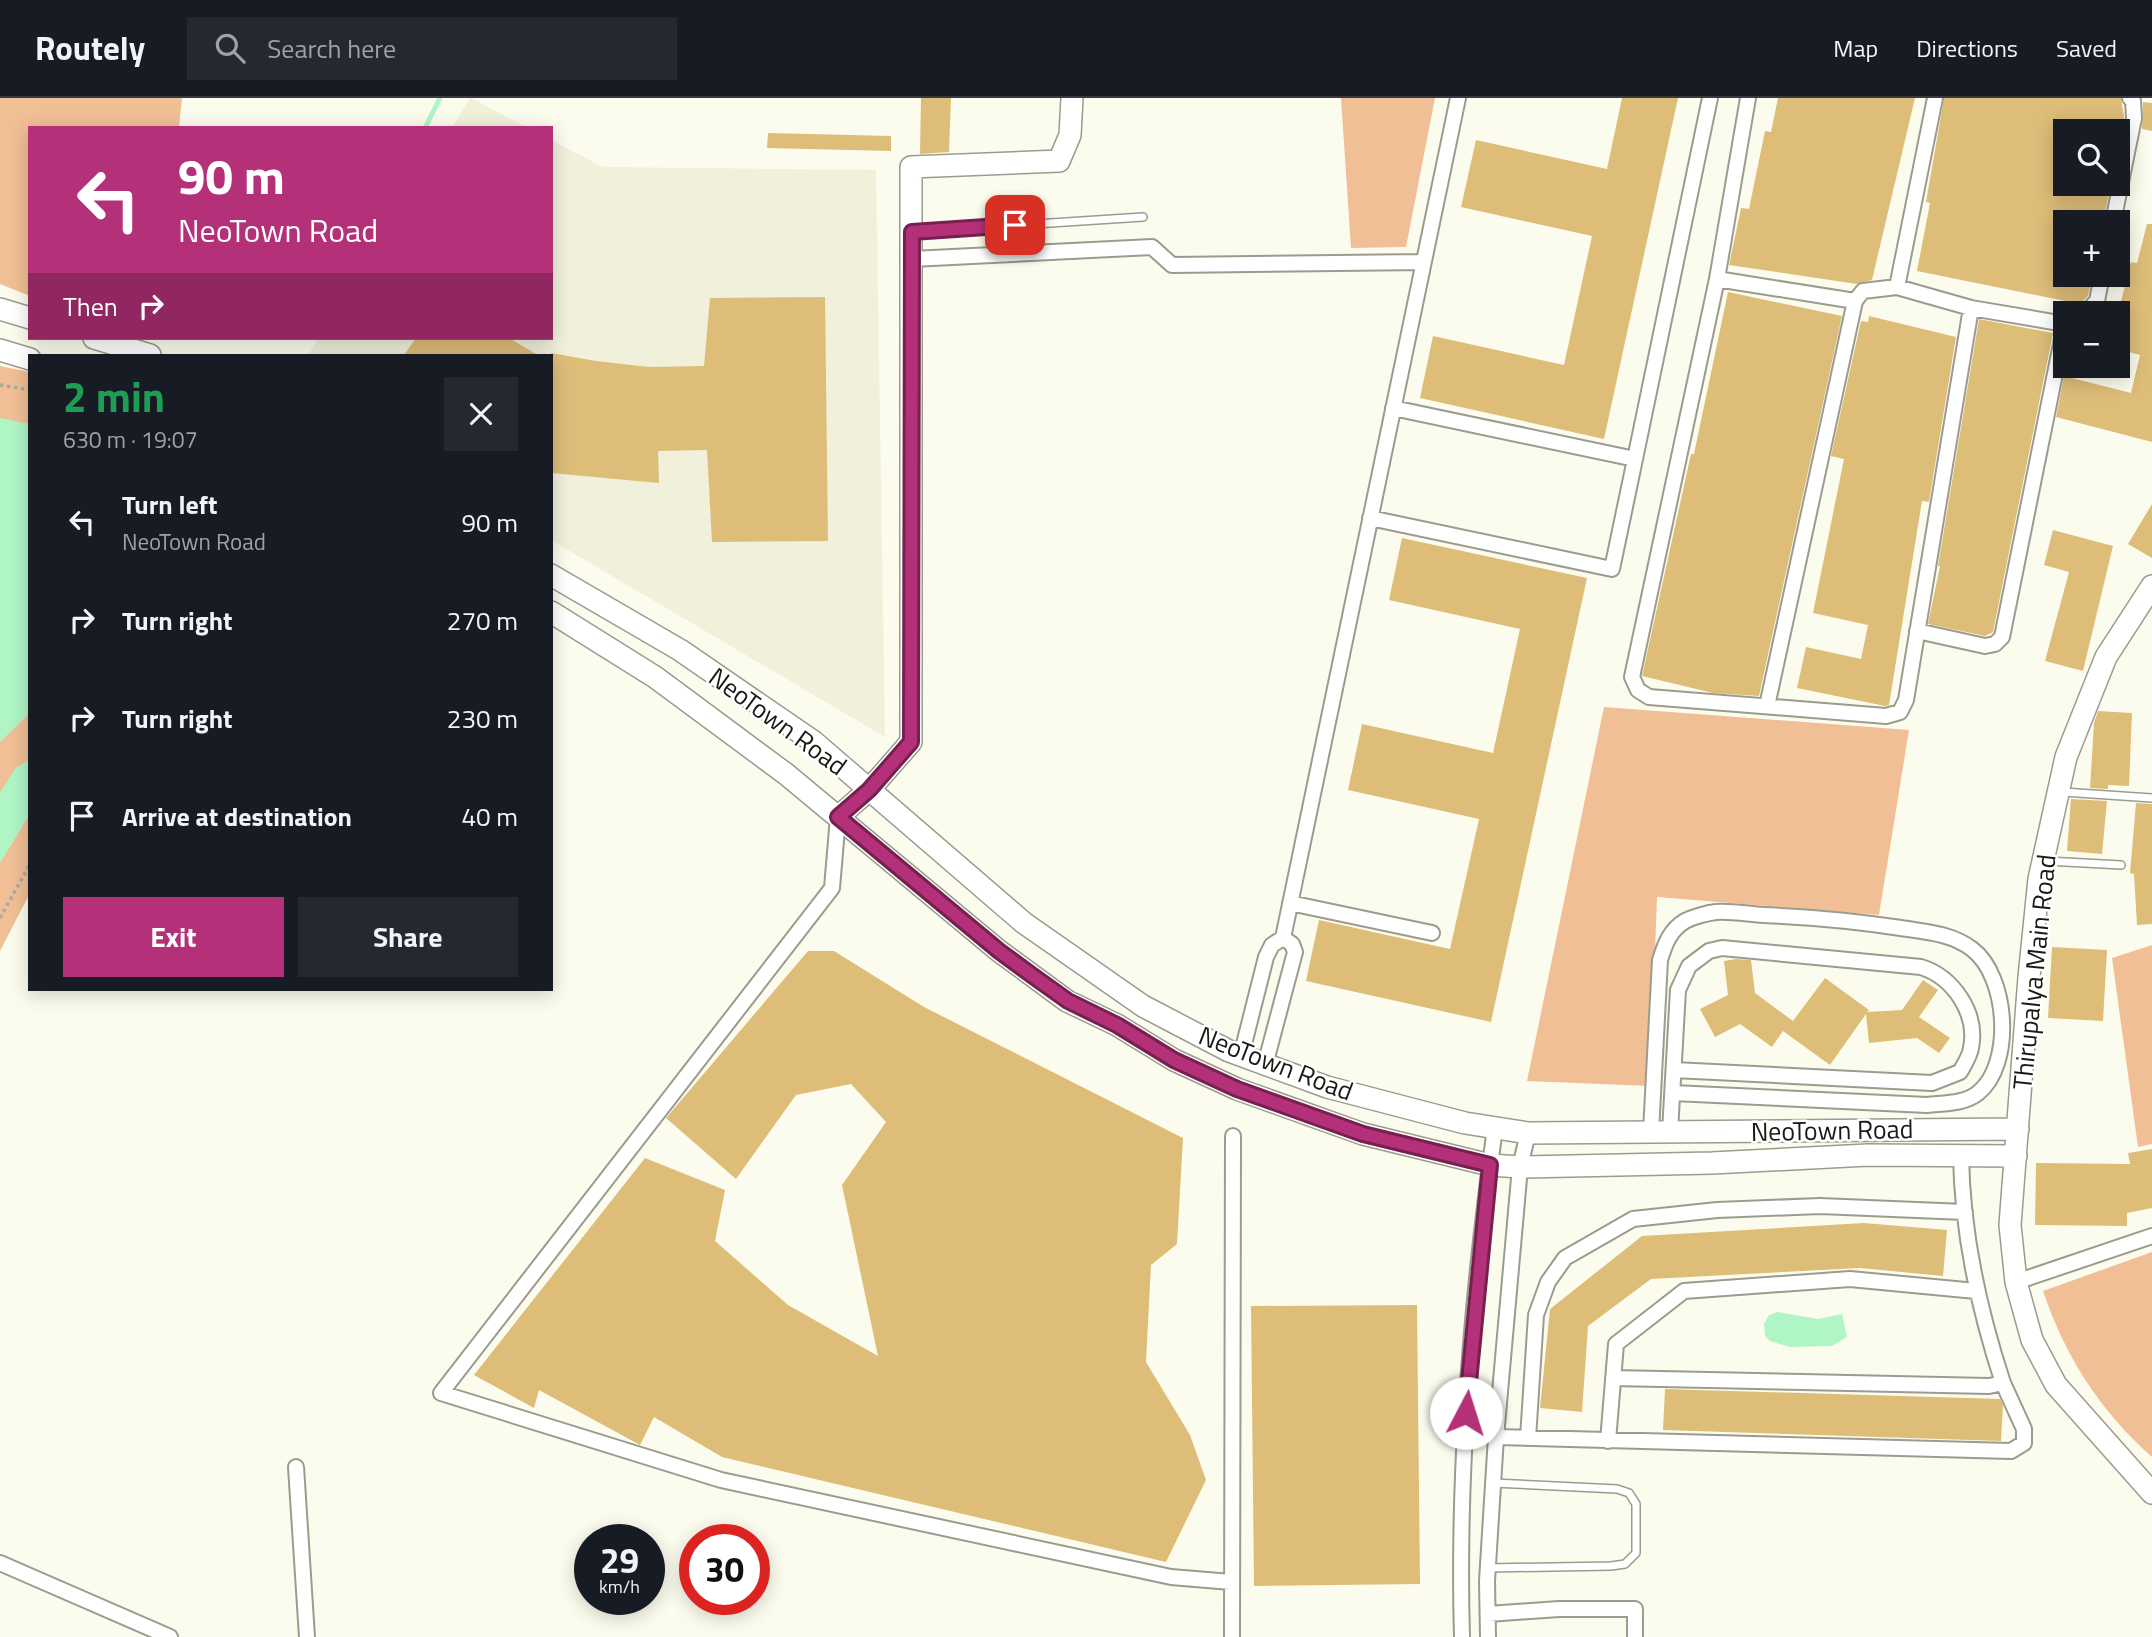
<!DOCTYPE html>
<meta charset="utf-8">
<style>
body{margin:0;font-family:"Titillium Web",sans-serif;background:#242831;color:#f1f3f6;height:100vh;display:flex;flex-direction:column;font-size:26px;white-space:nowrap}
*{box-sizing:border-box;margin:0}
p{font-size:23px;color:#9ea1a6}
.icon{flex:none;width:38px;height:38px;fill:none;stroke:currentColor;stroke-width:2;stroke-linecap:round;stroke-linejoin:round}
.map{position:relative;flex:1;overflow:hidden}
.side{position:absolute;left:28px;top:256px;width:525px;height:637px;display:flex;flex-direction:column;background:#171b24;border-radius:0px;box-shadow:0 4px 18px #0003}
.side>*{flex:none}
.guide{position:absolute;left:28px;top:28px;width:525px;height:214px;border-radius:0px;box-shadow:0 4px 18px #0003;background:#b4317a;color:#fff;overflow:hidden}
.buttons{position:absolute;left:2053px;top:21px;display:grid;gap:14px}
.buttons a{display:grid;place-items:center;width:77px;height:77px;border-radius:0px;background:#171b24;box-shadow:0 4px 18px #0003;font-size:35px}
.speed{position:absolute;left:574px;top:1426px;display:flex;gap:14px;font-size:35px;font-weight:700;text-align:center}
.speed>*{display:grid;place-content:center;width:91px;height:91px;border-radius:50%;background:#171b24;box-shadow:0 4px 18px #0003;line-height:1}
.speed small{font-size:18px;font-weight:400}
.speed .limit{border:10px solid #d22;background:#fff;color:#111}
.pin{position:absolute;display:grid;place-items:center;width:60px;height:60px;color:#fff;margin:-30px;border-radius:14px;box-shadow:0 4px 10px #0006}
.me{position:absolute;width:77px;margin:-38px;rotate:5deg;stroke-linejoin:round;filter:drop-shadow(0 0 5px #0008)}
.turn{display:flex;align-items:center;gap:24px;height:147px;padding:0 35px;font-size:32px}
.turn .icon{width:91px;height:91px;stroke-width:2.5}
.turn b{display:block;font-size:49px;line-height:60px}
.then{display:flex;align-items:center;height:66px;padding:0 35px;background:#0003;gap:14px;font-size:26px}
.round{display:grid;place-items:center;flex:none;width:74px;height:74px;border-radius:0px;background:#242831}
.headline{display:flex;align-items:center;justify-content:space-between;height:119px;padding:0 35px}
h1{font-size:42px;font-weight:700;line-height:52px;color:#1e9e55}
.button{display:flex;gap:14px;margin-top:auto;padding:14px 35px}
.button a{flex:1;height:80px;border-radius:0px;background:#b4317a;color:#fff;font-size:28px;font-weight:700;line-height:80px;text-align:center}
.button a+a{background:#242831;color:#f1f3f6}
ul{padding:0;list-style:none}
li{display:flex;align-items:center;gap:21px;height:98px;padding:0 35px}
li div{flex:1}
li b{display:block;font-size:26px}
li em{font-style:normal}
header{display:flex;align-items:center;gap:42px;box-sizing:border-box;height:98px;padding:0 35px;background:#171b24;border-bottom:2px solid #363941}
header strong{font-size:33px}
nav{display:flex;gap:38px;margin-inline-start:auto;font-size:24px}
.search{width:490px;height:63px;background:#242831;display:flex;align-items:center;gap:18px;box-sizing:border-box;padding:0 24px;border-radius:0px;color:#9ea1a6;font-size:26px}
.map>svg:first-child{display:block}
.built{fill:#f0f0db}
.green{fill:#f1bf95}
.water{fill:#aff5c6}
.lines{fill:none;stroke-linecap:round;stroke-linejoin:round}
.stream{stroke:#aff5c6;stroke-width:5}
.building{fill:#debd79}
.lane-casing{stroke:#9b9b8e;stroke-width:10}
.street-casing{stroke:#9b9b8e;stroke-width:18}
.secondary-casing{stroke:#9b9b8e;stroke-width:24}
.path{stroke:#aaaa9f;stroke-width:3.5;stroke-dasharray:3.5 3.5;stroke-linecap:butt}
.lane{stroke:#fff;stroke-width:7}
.street{stroke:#fff;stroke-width:14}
.secondary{stroke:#fff;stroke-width:21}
.route-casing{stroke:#75204f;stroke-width:18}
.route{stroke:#b4317a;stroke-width:12}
.labels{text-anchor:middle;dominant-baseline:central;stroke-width:5;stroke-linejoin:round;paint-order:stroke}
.street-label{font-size:26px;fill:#1a1a15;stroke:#fff}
</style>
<header>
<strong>Routely</strong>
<div class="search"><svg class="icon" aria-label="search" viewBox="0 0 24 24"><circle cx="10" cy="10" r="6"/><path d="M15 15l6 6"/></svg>Search here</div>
<nav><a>Map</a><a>Directions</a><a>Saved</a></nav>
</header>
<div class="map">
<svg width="2152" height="1539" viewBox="0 0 2152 1539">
<rect width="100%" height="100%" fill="#fcfcee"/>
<path class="built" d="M 470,0 L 471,0 L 528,30 L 452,30 Z
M 551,42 L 603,69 L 876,72 L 885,639 L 551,442 L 551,257 L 308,257 L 319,240 L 551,240 Z"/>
<path class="green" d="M 0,0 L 182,0 L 179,30 L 30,30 L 30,198 L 0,186 Z
M 1341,0 L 1435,0 L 1406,149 L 1351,150 Z
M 0,268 L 30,274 L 30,795 L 0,853 Z
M 1604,609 L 1909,632 L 1879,817 L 1657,799 L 1650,988 L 1527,983 Z
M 2152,847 L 2152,1046 L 2138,1049 L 2112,860 Z
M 2152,1154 L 2152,1359 C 2100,1313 2065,1258 2043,1193 Z"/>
<path class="water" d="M 0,320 L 30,326 L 30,615 L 0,644 Z
M 30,661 L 30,716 L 0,765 L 0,694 L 16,670 Z
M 1778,1214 L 1818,1221 L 1842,1216 L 1847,1239 L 1832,1248 L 1790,1249 L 1770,1243 L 1765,1238 L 1764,1226 L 1769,1217 Z"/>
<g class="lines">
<path class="stream" d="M 425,30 L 440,0"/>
</g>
<path class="building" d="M 921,0 L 951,0 L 949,54 L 920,56 Z
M 1622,0 L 1678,0 L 1604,341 L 1420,300 L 1433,238 L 1564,267 L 1592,138 L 1461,109 L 1476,42 L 1607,71 Z
M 1778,0 L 1915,0 L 1872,182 L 1857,186 L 1729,167 L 1741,110 L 1749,111 L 1765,33 L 1771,34 Z
M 1944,0 L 2121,0 L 2124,19 L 2122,33 L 2065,33 L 2065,86 L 2111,86 L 2103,124 L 2065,124 L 2065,177 L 2092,177 L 2088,198 L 2080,206 L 1917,173 L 1930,105 L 1926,104 Z
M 2143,4 L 2152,5 L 2152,33 L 2142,31 Z
M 768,35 L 891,38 L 891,53 L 767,50 Z
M 2147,126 L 2152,126 L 2152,344 L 2056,319 L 2064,278 L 2131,295 L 2140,257 L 2118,251 L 2118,215 L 2131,164 L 2137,165 Z
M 1728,194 L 1842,218 L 1759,598 L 1713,595 L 1642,578 L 1691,356 L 1694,356 Z
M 825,199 L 828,443 L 712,444 L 707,352 L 658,353 L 659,385 L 551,375 L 551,255 L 596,263 L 649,269 L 704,268 L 710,200 Z
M 1869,218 L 1956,239 L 1929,404 L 1922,403 L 1889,607 L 1885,608 L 1797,590 L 1806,549 L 1861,561 L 1868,527 L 1813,515 L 1844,361 L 1831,358 L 1861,223 L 1868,224 Z
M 1979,221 L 2053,235 L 1993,534 L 1985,538 L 1928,526 L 1940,468 L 1938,468 Z
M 416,240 L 509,240 L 538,257 L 404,257 Z
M 2152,406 L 2152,460 L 2128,446 Z
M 2053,432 L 2113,448 L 2083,573 L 2045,563 L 2069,474 L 2044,467 Z
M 1402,440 L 1587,480 L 1491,924 L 1306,883 L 1319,822 L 1450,851 L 1479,721 L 1348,692 L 1362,626 L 1493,655 L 1520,531 L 1389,502 Z
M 2098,613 L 2132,615 L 2129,688 L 2108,687 L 2108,691 L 2090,690 L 2094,625 Z
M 2071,701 L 2107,703 L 2102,756 L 2067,753 Z
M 2136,705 L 2152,706 L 2152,826 L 2137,827 L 2134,776 L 2130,775 Z
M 2052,849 L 2107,852 L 2103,923 L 2048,920 Z
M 808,853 L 834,853 L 924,909 L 1183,1040 L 1177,1146 L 1151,1167 L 1146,1264 L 1190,1337 L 1206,1382 L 1166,1464 L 722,1359 L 654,1319 L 640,1347 L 539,1292 L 534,1310 L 474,1277 L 645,1060 L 725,1092 L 715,1143 L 788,1207 L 878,1258 L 842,1087 L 886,1024 L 851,986 L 796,997 L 736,1081 L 666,1020 Z
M 1736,861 L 1751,862 L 1755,895 L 1793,923 L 1825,880 L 1869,912 L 1867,914 L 1902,912 L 1923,882 L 1938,892 L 1919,919 L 1950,940 L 1939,955 L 1917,940 L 1869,945 L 1866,916 L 1830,967 L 1783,933 L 1772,949 L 1740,926 L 1715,939 L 1700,911 L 1728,897 L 1724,863 Z
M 2152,1051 L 2152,1110 L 2127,1115 L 2127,1128 L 2035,1127 L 2036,1065 L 2130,1066 L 2128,1055 Z
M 1864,1125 L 1947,1132 L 1943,1178 L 1860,1170 L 1651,1181 L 1588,1228 L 1582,1314 L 1540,1310 L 1550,1211 L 1642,1138 Z
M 1417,1207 L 1420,1486 L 1254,1488 L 1251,1208 Z
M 1665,1291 L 2000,1301 L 2003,1307 L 2001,1343 L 1663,1332 Z"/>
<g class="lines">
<g class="lane-casing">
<path id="lane" d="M 912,134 L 1143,119
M 2063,694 L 2152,700
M 2047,763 L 2121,767
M 1487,1470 L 1611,1468 L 1625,1466 L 1636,1455 L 1636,1406 L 1629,1395 L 1617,1391 L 1493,1385"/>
</g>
<g class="street-casing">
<path id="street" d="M 1748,0 L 1717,181 L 1632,579 L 1638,592 L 1649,599 L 1886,618 L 1900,614 L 1906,602 L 1971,210
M 2113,124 L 2134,20 L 2133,3 L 2130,0
M 912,161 L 1152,149 L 1172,167 L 1424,164
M 1717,181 L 1855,203
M 1897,189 L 1935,0
M 2085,215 L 2097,203 L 2102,177
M 1393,310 L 1635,361 L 1710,0
M 1370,420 L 1612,471 L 1635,361
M 1917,533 L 1985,548 L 1995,546 L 2002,539 L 2065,226
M 1767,608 L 1855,203 L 1863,193 L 1897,189 L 1971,210 L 2065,226
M 838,719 L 832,790 L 441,1295 L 721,1382 L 1171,1479 L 1231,1484
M 1290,805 L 1432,835
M 1283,840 L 1458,0
M 1241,958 L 1266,859 L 1272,847 L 1283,840 L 1292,846 L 1295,854 L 1265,967
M 1651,1034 L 1660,862 C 1665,846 1670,832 1685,823 C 1693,819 1707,815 1716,814 C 1731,813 1748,816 1764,817 C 1810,819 1855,823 1901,830 C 1925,834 1951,835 1972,851 C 2008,878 2014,966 1978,995 C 1964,1006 1945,1005 1927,1007 L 1673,995
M 1670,1034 L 1678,892 L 1689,868 L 1709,853 L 1722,850 L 1921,869 C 1953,879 1978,915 1971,950 C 1970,958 1964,967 1960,974 L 1932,985 L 1674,972
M 2016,1184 L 2152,1138
M 1613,1280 L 1989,1288 L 2003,1285 C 1979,1212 1962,1135 1961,1057
M 1496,1339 L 2011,1353 L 2024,1345 L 2024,1331 L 2003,1285
M 1528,1340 L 1536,1217 L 1548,1184 L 1565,1160 L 1633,1121 L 1717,1112 L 1820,1108 L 1965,1114
M 1608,1343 L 1616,1246 L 1684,1193 L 1850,1181 L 1976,1193
M 296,1369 L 307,1539
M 0,1465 L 170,1539
M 1488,1516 L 1559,1511 L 1635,1511 L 1635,1539
M 1232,1539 L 1233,1038
M 1462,1539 C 1457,1370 1472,1197 1495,1030
M 1488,1539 L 1487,1483 L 1496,1339 L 1520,1069 L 1528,1035"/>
</g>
<g class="secondary-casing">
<path id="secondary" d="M 0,211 L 30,220
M 94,240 L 150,257
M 0,252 L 30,261
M 551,477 L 680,552 L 814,644 L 1024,825 L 1143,908 L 1229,953 L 1327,989 L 1465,1025 L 1528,1035 L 2018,1031
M 2152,488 L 2106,559 L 2066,659 L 2039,781 L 2029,879 L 2010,1127 L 2016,1184 L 2032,1242 L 2056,1287 L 2152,1395
M 551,514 L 655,579 L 786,676 L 999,853 L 1067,903 L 1117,927 L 1174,962 L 1237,991 L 1363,1036 L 1490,1067 L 1520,1069 L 1712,1065 L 1868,1057 L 2016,1058
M 838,719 L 869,692 L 911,644 L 911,69 L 1059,63 L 1070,37 L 1072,0"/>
</g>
<path class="path" d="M 0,287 L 30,292
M 0,820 L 30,766"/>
<use href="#lane" class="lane"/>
<use href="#street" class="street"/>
<use href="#secondary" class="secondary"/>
</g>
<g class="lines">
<g class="route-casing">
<path id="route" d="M 1015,127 L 912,134 L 911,644 L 869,692 L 838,719 L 999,853 L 1033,878 L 1068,903 L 1117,927 L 1174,962 L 1237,991 L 1363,1036 L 1490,1067 L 1466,1315"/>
</g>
<use href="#route" class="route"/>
</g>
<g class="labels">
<g class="street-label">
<text transform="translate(778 623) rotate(36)">NeoTown Road</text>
<text transform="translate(2034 874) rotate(-84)">Thirupalya Main Road</text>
<text transform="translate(1276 965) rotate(21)">NeoTown Road</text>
<text transform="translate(1832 1032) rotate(-1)">NeoTown Road</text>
</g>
</g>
</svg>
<div class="buttons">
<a><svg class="icon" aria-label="search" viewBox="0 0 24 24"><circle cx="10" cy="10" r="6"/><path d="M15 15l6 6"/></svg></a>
<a>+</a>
<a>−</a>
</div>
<div class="speed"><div>29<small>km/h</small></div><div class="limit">30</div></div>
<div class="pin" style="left:1015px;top:127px;background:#d93025"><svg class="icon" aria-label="arrive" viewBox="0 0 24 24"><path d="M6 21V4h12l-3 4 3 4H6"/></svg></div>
<svg class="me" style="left:1466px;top:1315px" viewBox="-20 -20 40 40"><circle r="19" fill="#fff"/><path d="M0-13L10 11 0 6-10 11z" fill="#b4317a"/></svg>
<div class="guide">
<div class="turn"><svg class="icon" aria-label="left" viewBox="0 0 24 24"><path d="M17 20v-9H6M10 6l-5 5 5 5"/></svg><div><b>90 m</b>NeoTown Road</div></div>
<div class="then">Then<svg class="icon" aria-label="right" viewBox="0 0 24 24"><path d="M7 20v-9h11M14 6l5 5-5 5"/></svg></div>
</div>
<section class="side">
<div class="headline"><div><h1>2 min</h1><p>630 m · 19:07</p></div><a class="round"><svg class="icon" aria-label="close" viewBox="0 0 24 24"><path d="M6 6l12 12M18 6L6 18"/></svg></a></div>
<ul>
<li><svg class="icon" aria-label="left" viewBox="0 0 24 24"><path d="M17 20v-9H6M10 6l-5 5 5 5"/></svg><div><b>Turn left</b><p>NeoTown Road</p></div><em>90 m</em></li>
<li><svg class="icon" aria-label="right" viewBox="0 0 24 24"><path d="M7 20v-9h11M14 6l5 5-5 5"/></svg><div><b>Turn right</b></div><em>270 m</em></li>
<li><svg class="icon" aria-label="right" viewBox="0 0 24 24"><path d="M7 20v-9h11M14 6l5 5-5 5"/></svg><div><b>Turn right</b></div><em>230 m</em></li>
<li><svg class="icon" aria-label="arrive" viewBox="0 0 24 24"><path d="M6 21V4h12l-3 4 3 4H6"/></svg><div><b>Arrive at destination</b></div><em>40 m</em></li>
</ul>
<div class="button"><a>Exit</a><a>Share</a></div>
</section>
</div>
